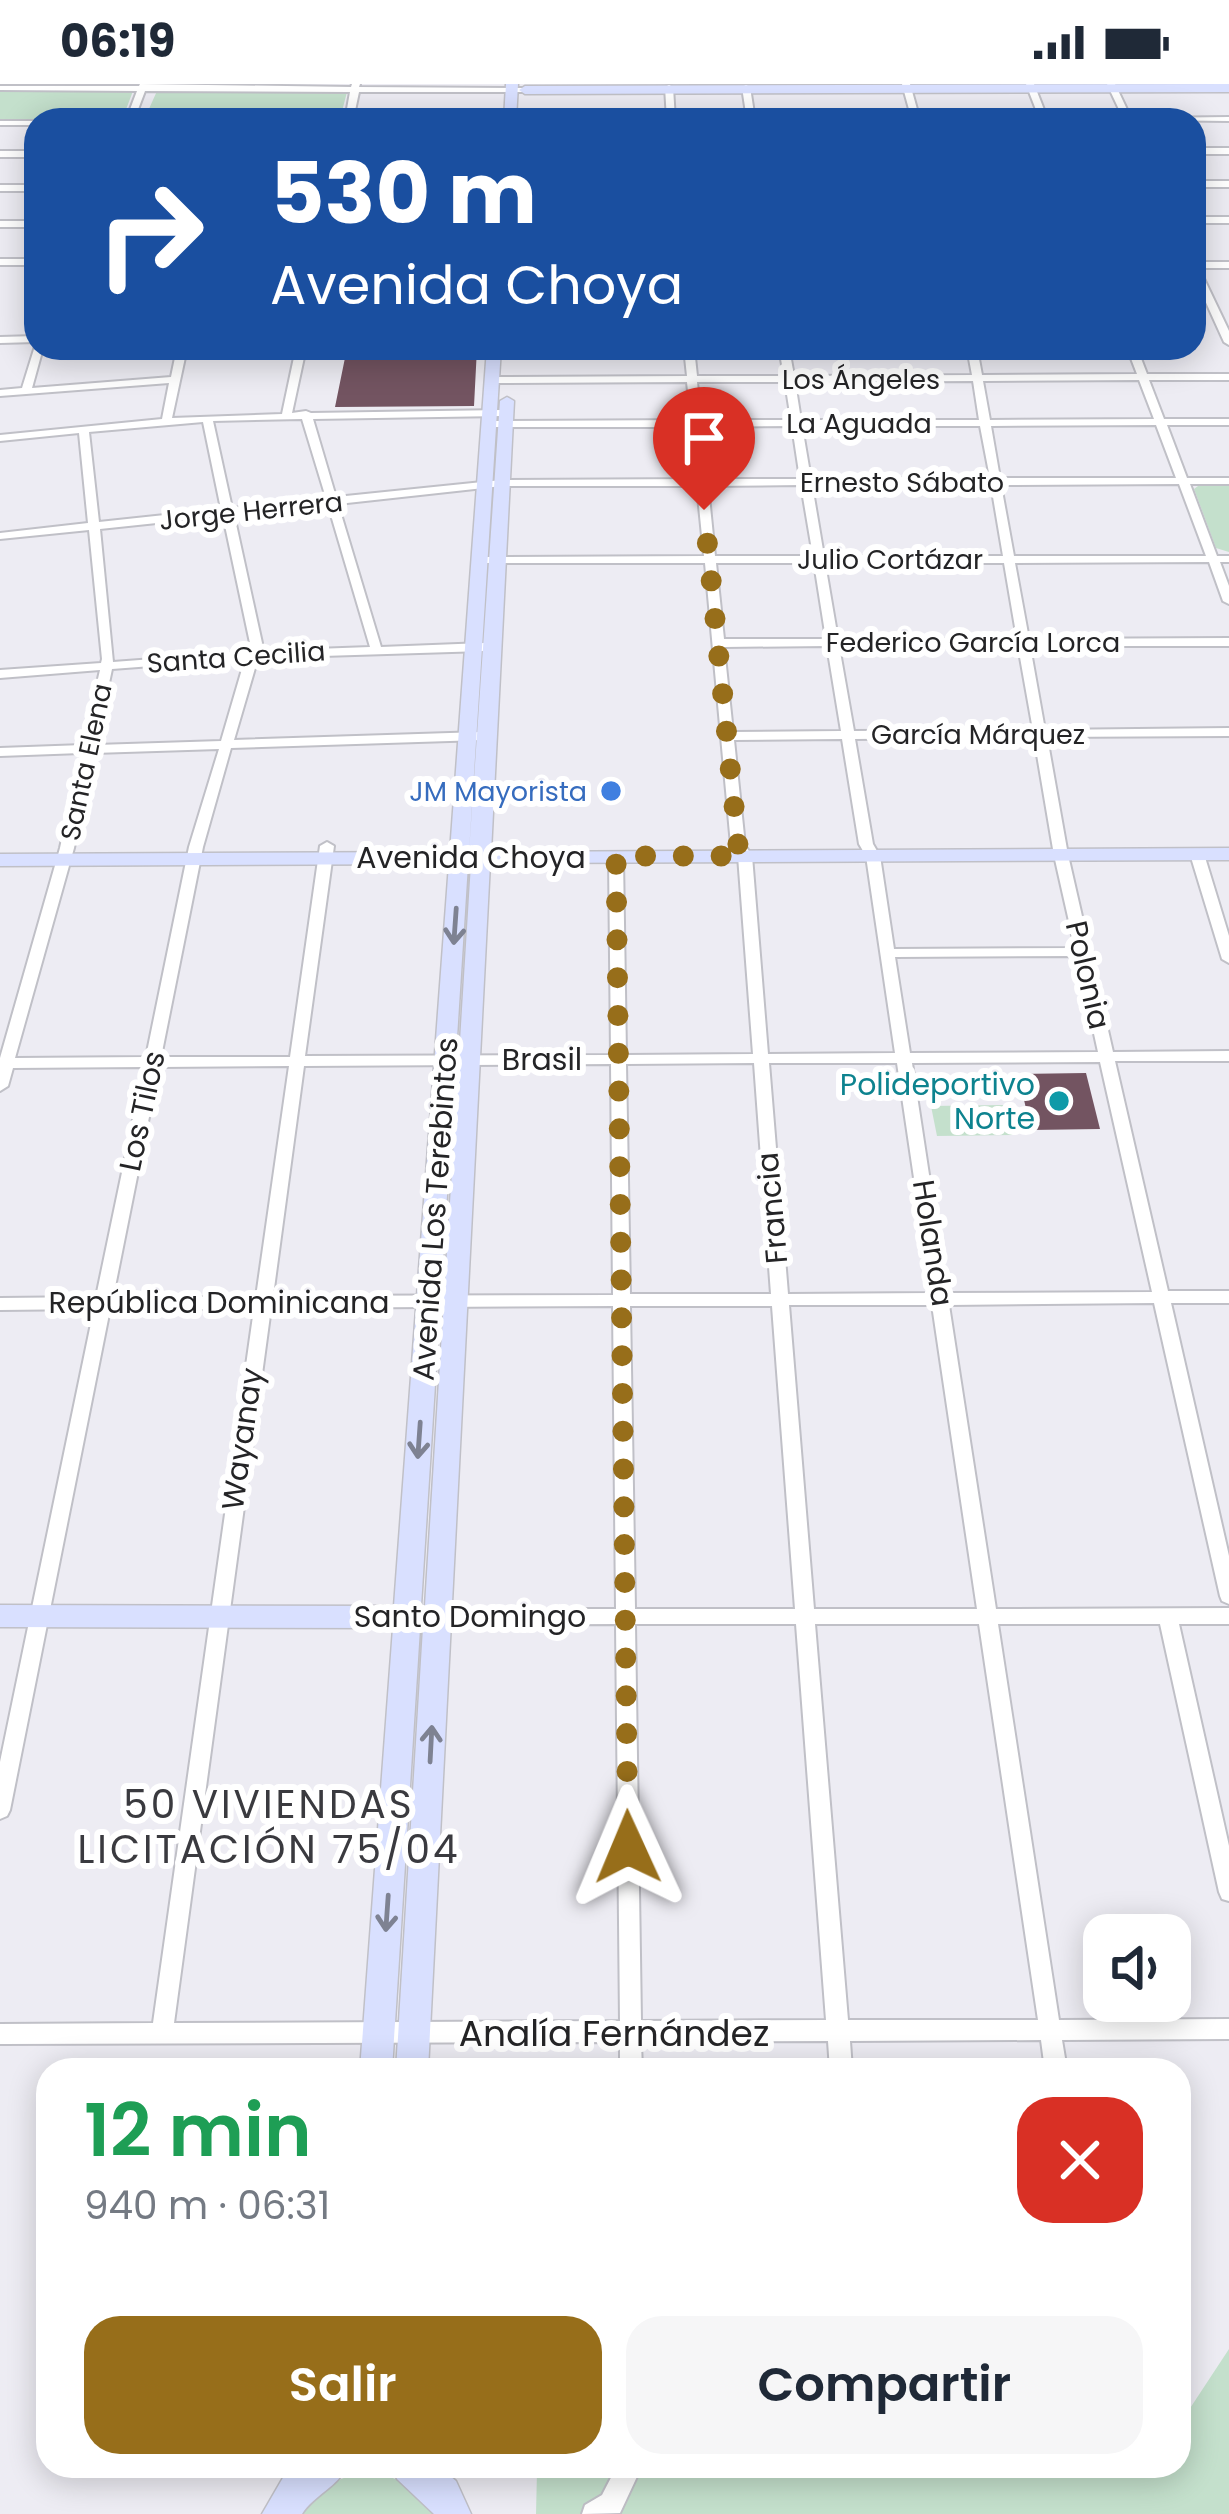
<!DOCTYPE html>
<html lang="es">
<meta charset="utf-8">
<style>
body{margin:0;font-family:Poppins,sans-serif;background:#f6f6f7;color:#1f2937;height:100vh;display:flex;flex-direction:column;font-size:45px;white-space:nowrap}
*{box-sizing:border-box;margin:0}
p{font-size:39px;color:#747a83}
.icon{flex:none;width:66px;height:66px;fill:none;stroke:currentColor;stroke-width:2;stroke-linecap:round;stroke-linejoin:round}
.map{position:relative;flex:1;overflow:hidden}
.panel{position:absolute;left:36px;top:1974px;width:1155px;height:420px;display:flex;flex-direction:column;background:#fff;border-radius:36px;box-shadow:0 6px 30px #0003}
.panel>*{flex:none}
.guide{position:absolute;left:24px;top:24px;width:1182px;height:252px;border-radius:36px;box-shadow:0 6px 30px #0003;background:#1a4fa0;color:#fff;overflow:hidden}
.buttons{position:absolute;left:1083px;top:1830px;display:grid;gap:24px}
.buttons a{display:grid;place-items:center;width:108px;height:108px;border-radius:24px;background:#fff;box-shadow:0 6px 30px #0003;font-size:60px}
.pin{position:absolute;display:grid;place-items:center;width:102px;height:102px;color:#fff;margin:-123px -51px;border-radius:50% 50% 50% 0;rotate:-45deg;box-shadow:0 0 12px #0007}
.pin .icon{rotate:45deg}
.me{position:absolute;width:132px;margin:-66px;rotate:359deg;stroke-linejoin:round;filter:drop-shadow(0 0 9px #0008)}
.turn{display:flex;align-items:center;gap:42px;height:252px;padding:0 48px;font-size:54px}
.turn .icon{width:156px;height:156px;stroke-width:2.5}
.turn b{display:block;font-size:84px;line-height:102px}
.round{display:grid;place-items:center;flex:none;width:126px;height:126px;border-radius:36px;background:#f6f6f7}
.overview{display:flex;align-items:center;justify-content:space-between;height:204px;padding:0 48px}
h1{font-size:72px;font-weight:600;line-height:90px;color:#1e9e55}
.primary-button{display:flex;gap:24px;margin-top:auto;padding:24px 48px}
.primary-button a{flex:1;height:138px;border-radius:36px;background:#976e1a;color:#fff;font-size:48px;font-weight:600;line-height:138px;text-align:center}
.primary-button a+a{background:#f6f6f7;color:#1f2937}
.status{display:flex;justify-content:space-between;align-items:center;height:84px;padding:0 60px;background:#fff;direction:ltr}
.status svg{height:33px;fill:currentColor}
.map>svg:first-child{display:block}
.green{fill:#c4e0cc}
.building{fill:#735461}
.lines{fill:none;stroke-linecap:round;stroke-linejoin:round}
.street-casing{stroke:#c0c0c7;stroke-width:4}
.secondary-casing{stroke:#c0c0c7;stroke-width:3}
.street{fill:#fff;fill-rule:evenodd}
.secondary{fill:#d9e0ff;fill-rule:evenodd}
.oneway{stroke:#7e8292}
.route{stroke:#976e1a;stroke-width:21;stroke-dasharray:0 37.8}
.shop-dot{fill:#3f7fe0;stroke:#fff;stroke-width:4.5}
.culture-dot{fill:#0f9aa8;stroke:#fff;stroke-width:4.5}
.labels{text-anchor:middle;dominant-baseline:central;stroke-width:12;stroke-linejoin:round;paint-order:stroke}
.far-street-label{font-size:27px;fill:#242426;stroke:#fff}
.far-shop-label{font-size:27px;fill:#366cbe;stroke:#fff;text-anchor:end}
.street-label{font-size:30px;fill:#242426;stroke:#fff}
.culture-label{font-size:30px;fill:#0d838f;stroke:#fff;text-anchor:end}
.near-street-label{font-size:36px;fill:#242426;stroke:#fff}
.near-neighbourhood-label{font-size:39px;letter-spacing:3px;fill:#3a3a3f;stroke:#fff}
</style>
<div class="status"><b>06:19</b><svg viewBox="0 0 49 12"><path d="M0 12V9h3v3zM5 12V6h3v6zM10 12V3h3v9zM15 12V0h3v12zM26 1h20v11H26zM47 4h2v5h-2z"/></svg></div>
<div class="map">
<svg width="1229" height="2430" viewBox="0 0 1229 2430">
<rect width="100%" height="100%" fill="#edecf3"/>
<path class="green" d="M 0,7 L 133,7 L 122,36 L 0,36 Z
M 157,7 L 347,8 L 340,35 L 144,36 Z
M 1198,402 L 1229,402 L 1229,468 L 1216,464 L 1194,405 Z
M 1006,1021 L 1013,1051 L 937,1052 L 931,1022 Z
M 1229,2265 L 1229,2430 L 536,2430 L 537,2387 L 1147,2389 L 1152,2382 L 1179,2382 L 1179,2341 Z
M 374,2388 C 402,2395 417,2405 433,2430 L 297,2430 C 321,2403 337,2391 374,2388 Z"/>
<path class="building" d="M 347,264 L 477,264 L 474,322 L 335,323 Z
M 1086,989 L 1100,1045 L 1031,1046 L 1018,990 Z"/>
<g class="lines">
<g class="street-casing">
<path id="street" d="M 140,0 L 351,3 L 352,0 L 360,0 L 359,3 L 525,4 L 529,6 L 525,8 L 359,8 L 353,36 L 345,36 L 350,8 L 145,7 L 134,36 L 126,36 L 137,7 L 0,6 L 0,2 L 139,2 Z
M 902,0 L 910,0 L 920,36 L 912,36 Z
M 1026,0 L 1034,0 L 1048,36 L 1040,36 Z
M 1107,0 L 1115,0 L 1132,36 L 1124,36 Z
M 669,1 L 673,3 L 675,36 L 667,36 L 665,3 Z
M 746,1 L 750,3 L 755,36 L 747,36 L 742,3 Z
M 1229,33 L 1229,37 L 1140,36 L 1144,34 Z
M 0,37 L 36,37 L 36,41 L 0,41 Z
M 1194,64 L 1229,64 L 1229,70 L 1194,70 Z
M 0,67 L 36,67 L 36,73 L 0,73 Z
M 1194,97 L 1229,97 L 1229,103 L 1194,103 Z
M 0,101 L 36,101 L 36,107 L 0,107 Z
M 1194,133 L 1229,133 L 1229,139 L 1194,139 Z
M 0,137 L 36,137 L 36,143 L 0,143 Z
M 0,175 L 36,175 L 36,181 L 0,181 Z
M 1194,178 L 1229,178 L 1229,184 L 1199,184 L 1229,247 L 1229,261 L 1224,258 L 1194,192 Z
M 36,252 L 36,258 L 0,259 L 0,253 Z
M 35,262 L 43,264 L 32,304 L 171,293 L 177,264 L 187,264 L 172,334 L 282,330 L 296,264 L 306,264 L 292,329 L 306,327 L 311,329 L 502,326 L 507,329 L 502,332 L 313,335 L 336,413 L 502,396 L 697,395 L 692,343 L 489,343 L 484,340 L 489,337 L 691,336 L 687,298 L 492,299 L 487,296 L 492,293 L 687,292 L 684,264 L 694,264 L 697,292 L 784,292 L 779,264 L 789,264 L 794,292 L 972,291 L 967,264 L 977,264 L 982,291 L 1137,290 L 1127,264 L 1137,264 L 1147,290 L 1229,290 L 1229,296 L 1149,296 L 1164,335 L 1229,335 L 1229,341 L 1167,341 L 1187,394 L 1229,394 L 1229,400 L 1190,400 L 1217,472 L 1229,472 L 1229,478 L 1220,478 L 1229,502 L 1229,520 L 1223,517 L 1209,478 L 1015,479 L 1029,555 L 1229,554 L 1229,562 L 1030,562 L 1045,646 L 1229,644 L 1229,652 L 1047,653 L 1068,771 L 1113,968 L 1229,967 L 1229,977 L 1115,977 L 1168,1207 L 1229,1207 L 1229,1219 L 1171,1219 L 1229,1472 L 1229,1520 L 1222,1517 L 1220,1512 L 1154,1219 L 949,1221 L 996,1525 L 1229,1524 L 1229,1540 L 1179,1540 L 1229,1762 L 1229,1817 L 1222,1815 L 1219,1808 L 1160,1540 L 998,1540 L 1059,1936 L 1229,1935 L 1229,1955 L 1062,1956 L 1067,1986 L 1045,1986 L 1041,1956 L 850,1957 L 852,1986 L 830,1986 L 828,1957 L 641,1958 L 642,1986 L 620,1986 L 620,1958 L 0,1960 L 0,1940 L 153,1939 L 254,1225 L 110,1225 L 10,1726 L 7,1732 L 0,1735 L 0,1678 L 94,1225 L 0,1226 L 0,1214 L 96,1213 L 144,983 L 13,984 L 8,1002 L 0,1007 L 0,974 L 60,764 L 81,669 L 0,672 L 0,664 L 83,661 L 100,586 L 0,594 L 0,586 L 101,579 L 102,575 L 89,446 L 0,455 L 0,449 L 88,439 L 79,349 L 0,357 L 0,351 L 162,335 L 169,299 L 0,312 L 0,306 L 22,304 ZM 1139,296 L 1154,335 L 990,336 L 983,297 ZM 973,297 L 979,336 L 801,336 L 795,298 ZM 697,298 L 785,298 L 791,336 L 701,336 ZM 302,335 L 326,414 L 232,424 L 213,337 ZM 203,338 L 221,425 L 99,438 L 89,348 ZM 1156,341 L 1176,394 L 1000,394 L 991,342 ZM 792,342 L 800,395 L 707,395 L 702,343 ZM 802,342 L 980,342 L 990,394 L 811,395 ZM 1179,400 L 1206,472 L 1014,472 L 1001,401 ZM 801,401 L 813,472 L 715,472 L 708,402 ZM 812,401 L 991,401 L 1003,472 L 824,472 ZM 502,402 L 697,402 L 704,472 L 486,473 L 480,476 L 486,479 L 705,479 L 731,761 L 738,772 L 753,970 L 626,971 L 623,773 L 616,769 L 609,773 L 611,971 L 305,972 L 334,762 L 327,758 L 320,762 L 290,973 L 161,973 L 203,763 L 231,664 L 481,656 L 487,652 L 481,648 L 234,656 L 258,574 L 484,567 L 490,563 L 484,559 L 381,563 L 338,420 ZM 328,421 L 370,563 L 260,567 L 262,559 L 234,431 ZM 223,432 L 250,559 L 247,568 L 113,578 L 100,445 ZM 716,479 L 814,479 L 826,555 L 724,555 ZM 825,479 L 1004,479 L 1017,555 L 838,555 ZM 827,562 L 841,647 L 733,648 L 724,563 ZM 839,562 L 1018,562 L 1033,646 L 854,647 ZM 245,575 L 221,657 L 96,661 L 112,585 ZM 1034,653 L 1054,771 L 1075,864 L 894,865 L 880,772 L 873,760 L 855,655 ZM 842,655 L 859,760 L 866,772 L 895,969 L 768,970 L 752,772 L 745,761 L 734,656 ZM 219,665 L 189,763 L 146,973 L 15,974 L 74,764 L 94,669 ZM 1077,872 L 1098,968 L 910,969 L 895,873 ZM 1100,978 L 1152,1208 L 947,1209 L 912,979 ZM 754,979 L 771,1210 L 630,1210 L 626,980 ZM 769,979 L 897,979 L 931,1209 L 788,1210 ZM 611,980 L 613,1211 L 273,1212 L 304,982 ZM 289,982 L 256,1213 L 113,1213 L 159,983 ZM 789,1221 L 932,1221 L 977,1525 L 814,1525 ZM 613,1222 L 616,1525 L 438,1525 L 431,1528 L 429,1533 L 431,1538 L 438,1541 L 616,1540 L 620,1937 L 174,1939 L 271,1224 ZM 630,1222 L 772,1222 L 795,1525 L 635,1525 ZM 635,1540 L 796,1540 L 826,1936 L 641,1937 ZM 815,1540 L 979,1540 L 1038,1936 L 848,1936 Z
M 1197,766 L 1204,770 L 1229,852 L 1229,879 L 1222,875 L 1190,770 Z
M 617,2382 L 642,2382 L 620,2429 L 582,2430 L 585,2421 L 602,2411 Z"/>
</g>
<g class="secondary-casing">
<path id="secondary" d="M 506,0 L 518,0 L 516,36 L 504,36 Z
M 1229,0 L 1229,8 L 525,10 L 519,6 L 525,2 Z
M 487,264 L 501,264 L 469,768 L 500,317 L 507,313 L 514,317 L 491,768 L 1229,764 L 1229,776 L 490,779 L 428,1986 L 396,1986 L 423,1544 L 420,1544 L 392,1986 L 360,1986 L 393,1544 L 0,1543 L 0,1521 L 394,1522 L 449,780 L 0,782 L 0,770 L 450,768 ZM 468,780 L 471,780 L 425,1522 L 421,1522 Z
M 299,2382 L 347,2382 C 338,2403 314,2411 302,2430 L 262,2430 L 284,2392 Z
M 392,2382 L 438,2382 L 456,2397 L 471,2430 L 434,2430 L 397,2395 Z"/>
</g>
<use href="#street" class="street"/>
<use href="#secondary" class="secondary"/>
</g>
<defs><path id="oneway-shaft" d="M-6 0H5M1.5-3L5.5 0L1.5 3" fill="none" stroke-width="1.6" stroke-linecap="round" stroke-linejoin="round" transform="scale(3)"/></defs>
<g class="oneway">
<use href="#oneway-shaft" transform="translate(455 842) rotate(94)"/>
<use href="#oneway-shaft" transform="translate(419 1356) rotate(94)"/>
<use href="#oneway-shaft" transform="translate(431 1660) rotate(-87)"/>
<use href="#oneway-shaft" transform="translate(387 1829) rotate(94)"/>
</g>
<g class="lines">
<path class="route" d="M 628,1763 L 616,772 L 745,772 L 738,761 L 704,426"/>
</g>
<circle class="shop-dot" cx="611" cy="707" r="12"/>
<circle class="culture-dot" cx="1059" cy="1017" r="12"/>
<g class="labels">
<g class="far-street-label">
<text x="861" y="295">Los Ángeles</text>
<text x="859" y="339">La Aguada</text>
<text x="902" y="398">Ernesto Sábato</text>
<text transform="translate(251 427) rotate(-6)">Jorge Herrera</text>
<text x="890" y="475">Julio Cortázar</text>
<text x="973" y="558">Federico García Lorca</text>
<text transform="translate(236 573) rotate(-4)">Santa Cecilia</text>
<text x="978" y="650">García Márquez</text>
<text transform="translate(86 678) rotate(-78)">Santa Elena</text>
</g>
<g class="far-shop-label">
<text x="587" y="707">JM Mayorista</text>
</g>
<g class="street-label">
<text x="471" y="773">Avenida Choya</text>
<text transform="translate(1088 891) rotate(77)">Polonia</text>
<text x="542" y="975">Brasil</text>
<text transform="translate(142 1027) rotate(-78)">Los Tilos</text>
<text transform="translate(772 1124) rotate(-95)">Francia</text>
<text transform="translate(435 1125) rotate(-86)">Avenida Los Terebintos</text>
<text transform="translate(933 1159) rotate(81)">Holanda</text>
<text x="219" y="1218">República Dominicana</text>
<text transform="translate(242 1355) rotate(-82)">Wayanay</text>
<text x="470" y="1532">Santo Domingo</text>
</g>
<g class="culture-label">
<text x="1035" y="1000">Polideportivo<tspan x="1035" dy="34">Norte</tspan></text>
</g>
<g class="near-street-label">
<text x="614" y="1949">Analía Fernández</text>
</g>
<g class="near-neighbourhood-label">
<text x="269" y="1720">50 VIVIENDAS<tspan x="269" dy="45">LICITACIÓN 75/04</tspan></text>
</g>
</g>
</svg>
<div class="buttons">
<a><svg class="icon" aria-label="sound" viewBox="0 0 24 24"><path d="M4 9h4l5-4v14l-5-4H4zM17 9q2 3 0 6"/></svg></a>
</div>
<div class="pin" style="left:704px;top:426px;background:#d93025"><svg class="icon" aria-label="arrive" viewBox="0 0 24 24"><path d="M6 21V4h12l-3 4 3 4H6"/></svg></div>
<svg class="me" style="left:628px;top:1763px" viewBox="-20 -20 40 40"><path d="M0-17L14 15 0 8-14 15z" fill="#976e1a" stroke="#fff" stroke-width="4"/></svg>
<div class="guide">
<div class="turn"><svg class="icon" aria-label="right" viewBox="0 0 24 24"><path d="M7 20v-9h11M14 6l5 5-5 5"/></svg><div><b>530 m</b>Avenida Choya</div></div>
</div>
<section class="panel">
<div class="overview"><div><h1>12 min</h1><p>940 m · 06:31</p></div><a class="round" style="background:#d93025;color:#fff"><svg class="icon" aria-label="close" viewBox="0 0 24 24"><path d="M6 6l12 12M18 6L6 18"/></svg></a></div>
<div class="primary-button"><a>Salir</a><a>Compartir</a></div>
</section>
</div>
